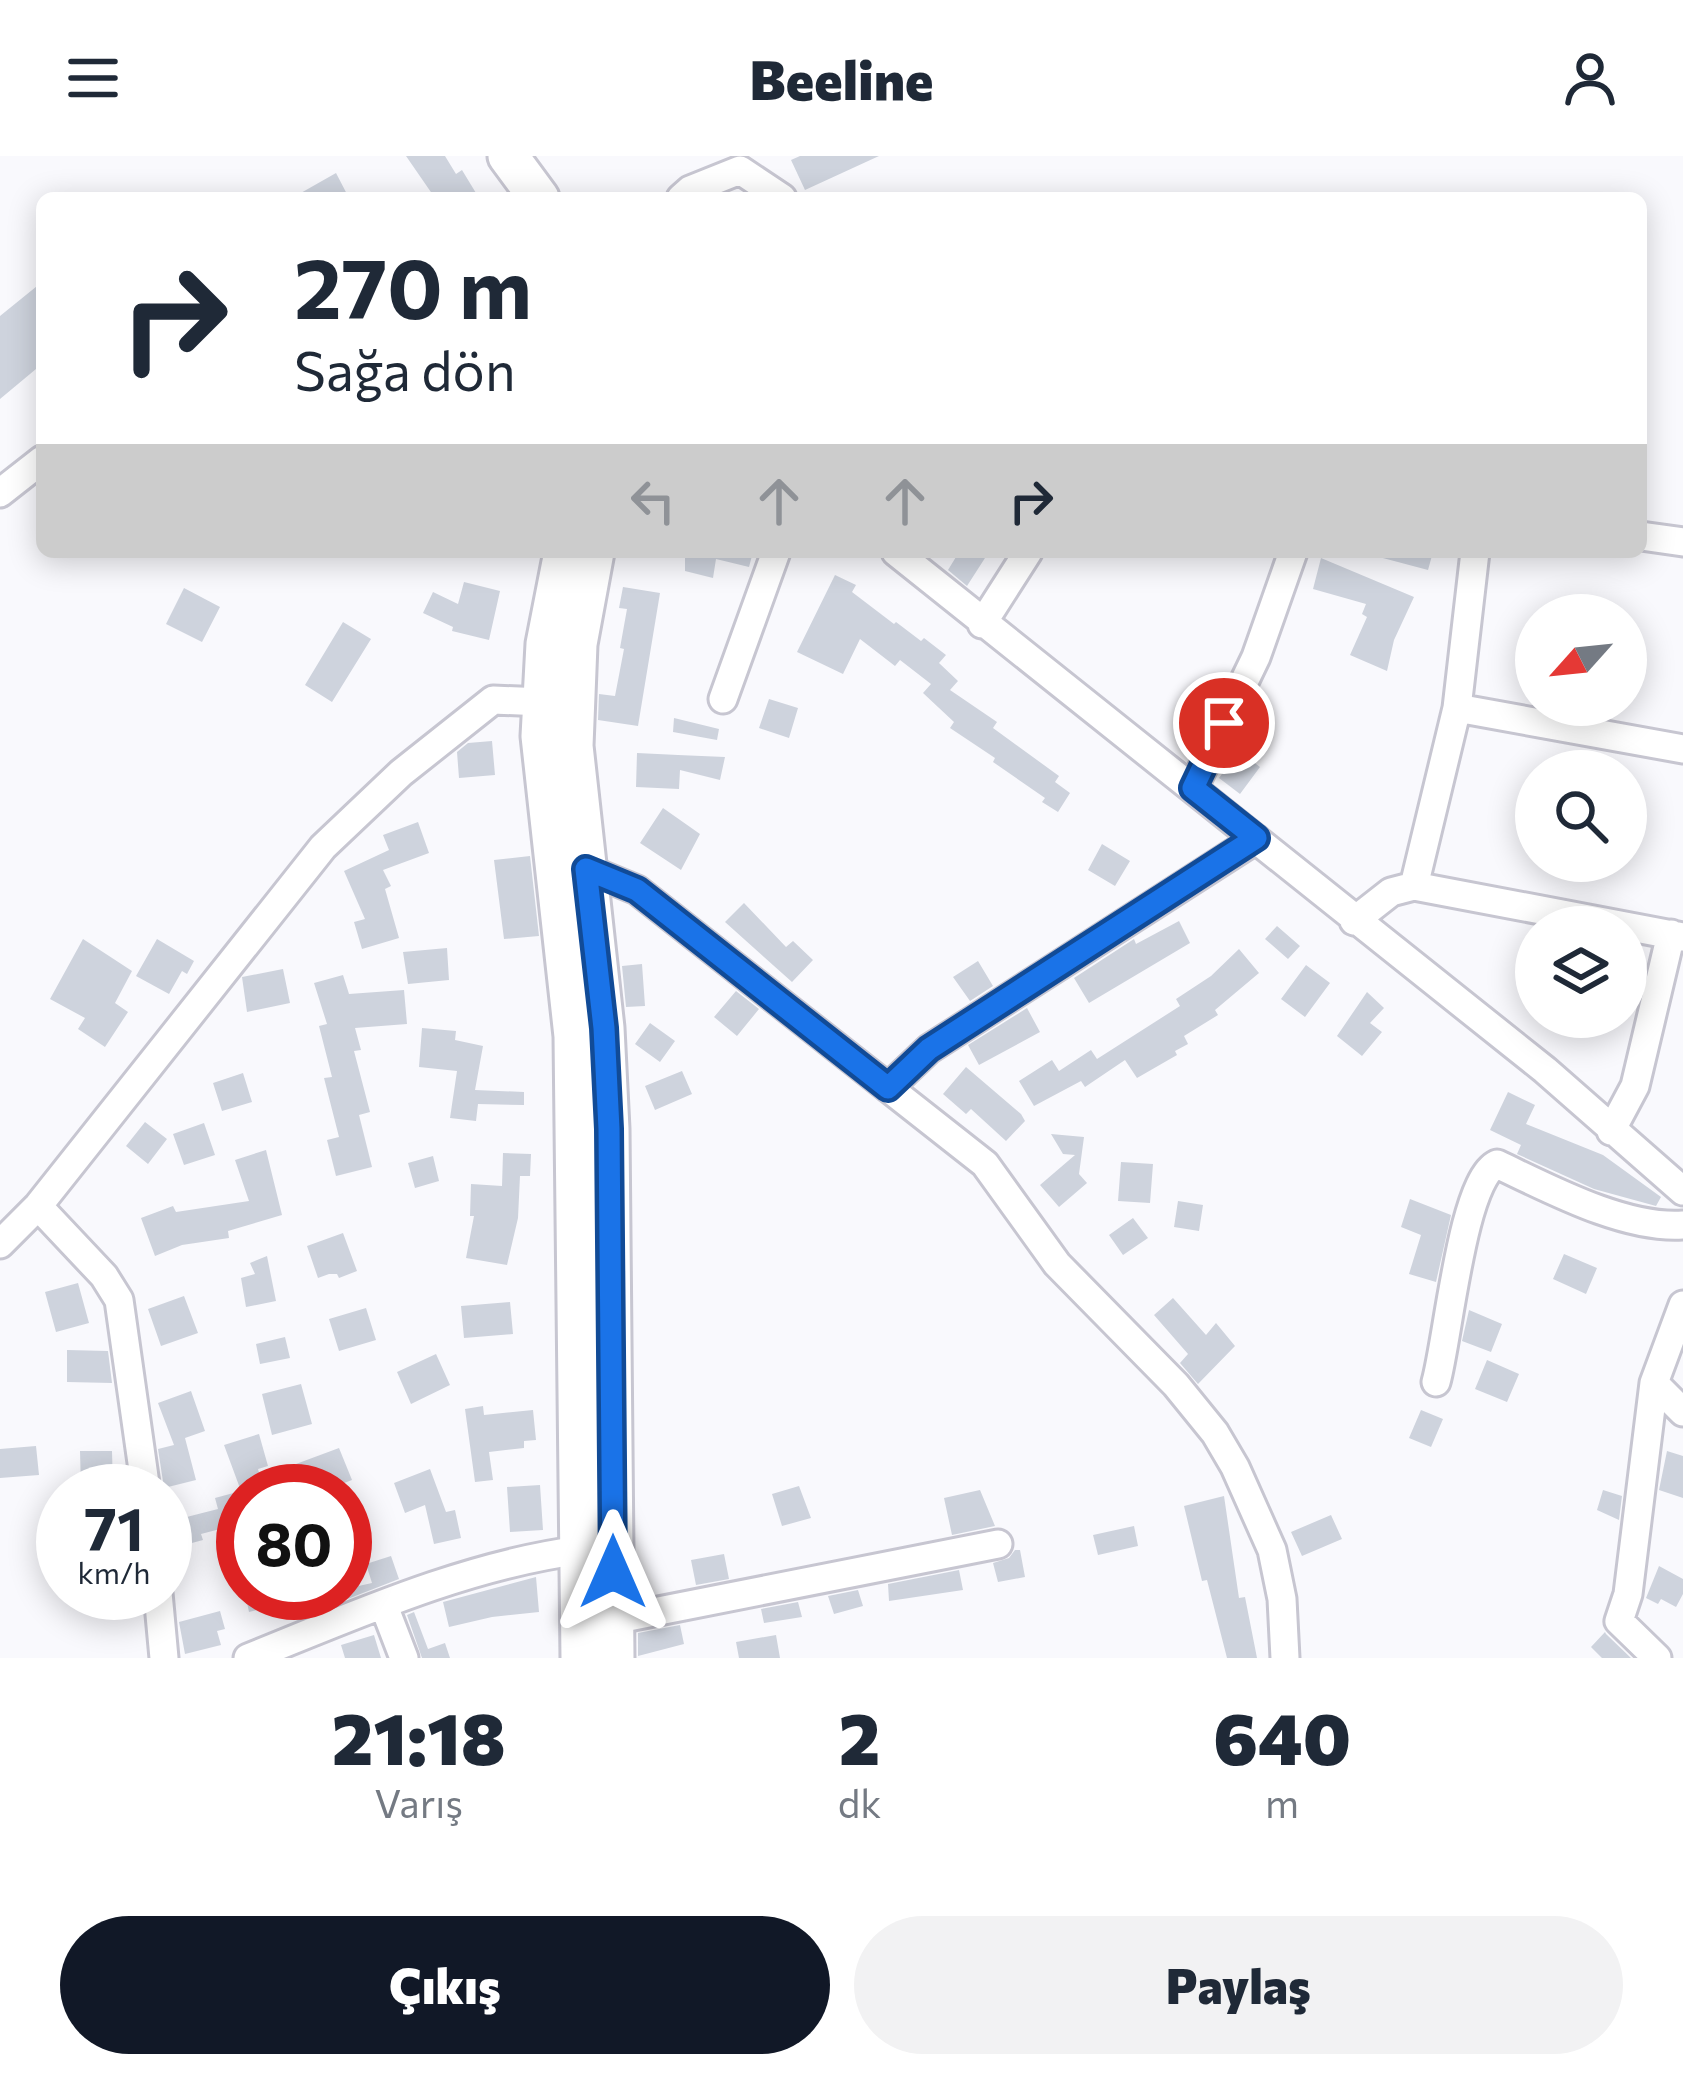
<!DOCTYPE html>
<html lang="tr">
<meta charset="utf-8">
<style>
body{margin:0;font-family:Commissioner,sans-serif;background:#f2f2f3;color:#1f2937;height:100vh;display:flex;flex-direction:column;font-size:45px;white-space:nowrap}
*{box-sizing:border-box;margin:0}
p{font-size:39px;color:#747a83}
.icon{flex:none;width:66px;height:66px;fill:none;stroke:currentColor;stroke-width:2;stroke-linecap:round;stroke-linejoin:round}
.map{position:relative;height:1502px;overflow:hidden}
.side{display:flex;flex-direction:column;background:#fff;flex:1}
.side>*{flex:none}
.guide{position:absolute;left:36px;top:36px;width:1611px;height:366px;border-radius:18px;box-shadow:0 6px 30px #0003;background:#fff;color:#1f2937;overflow:hidden}
.needle{width:78px;rotate:243deg}
.tools{position:absolute;left:1515px;top:438px;display:grid;gap:24px}
.tools a{display:grid;place-items:center;width:132px;height:132px;border-radius:50%;background:#fff;box-shadow:0 6px 30px #0003;font-size:60px}
.speed{position:absolute;left:36px;top:1308px;display:flex;gap:24px;font-size:60px;font-weight:700;text-align:center}
.speed>*{display:grid;place-content:center;width:156px;height:156px;border-radius:50%;background:#fff;box-shadow:0 6px 30px #0003;line-height:1}
.speed small{font-size:30px;font-weight:400}
.speed .limit{border:18px solid #d22;background:#fff;color:#111}
.pin{position:absolute;display:grid;place-items:center;width:102px;height:102px;color:#fff;margin:-51px;border:6px solid #fff;border-radius:50%;box-shadow:0 3px 12px #0007}
.me{position:absolute;width:132px;margin:-66px;rotate:0deg;stroke-linejoin:round;filter:drop-shadow(0 0 9px #0008)}
.turn{display:flex;align-items:center;gap:42px;height:252px;padding:0 60px;font-size:54px}
.turn .icon{width:156px;height:156px;stroke-width:2.5}
.turn b{display:block;font-size:84px;line-height:102px}
.lanes{display:flex;align-items:center;height:114px;padding:0 60px;background:#0003;justify-content:center;gap:60px;direction:ltr}
.lanes .off{opacity:.35}
.eta{display:flex;justify-content:space-evenly;align-items:center;height:204px;text-align:center}
.eta b{font-size:72px;font-weight:800;line-height:84px}
.button{display:flex;gap:24px;margin-top:auto;padding:24px 60px}
.button a{flex:1;height:138px;border-radius:72px;background:#111827;color:#fff;font-size:48px;font-weight:800;line-height:138px;text-align:center}
.button a+a{background:#f2f2f3;color:#1f2937}
header{display:flex;justify-content:space-between;align-items:center;height:156px;padding:0 60px;background:#fff;font-size:54px;font-weight:800}
.map>svg:first-child{display:block}
.building{fill:#ced3dd}
.lines{fill:none;stroke-linecap:round;stroke-linejoin:round}
.minor-casing{stroke:#c7c6d1;stroke-width:33}
.highway-casing{stroke:#c7c6d1;stroke-width:45}
.minor{stroke:#fff;stroke-width:27}
.highway{stroke:#fff;stroke-width:39}
.route-casing{stroke:#114b97;stroke-width:30}
.route{stroke:#1a73e8;stroke-width:21}
</style>
<header><svg class="icon" aria-label="menu" viewBox="0 0 24 24"><path d="M4 6h16M4 12h16M4 18h16"/></svg>Beeline<svg class="icon" aria-label="person" viewBox="0 0 24 24"><circle cx="12" cy="8" r="4"/><path d="M4 21q1-7 8-7t8 7"/></svg></header>
<div class="map">
<svg width="1683" height="1502" viewBox="0 0 1683 1502">
<rect width="100%" height="100%" fill="#f9f9fd"/>
<path class="building" d="M 406,0 L 445,0 L 456,18 L 462,14 L 479,42 L 435,42 Z
M 800,0 L 879,0 L 805,34 L 791,4 Z
M 336,17 L 349,42 L 292,42 Z
M 42,126 L 42,208 L 0,243 L 0,160 Z
M 685,396 L 709,400 L 709,396 L 753,396 L 749,411 L 716,403 L 713,422 L 685,415 Z
M 959,396 L 975,396 L 985,402 L 967,430 L 948,414 Z
M 1379,396 L 1433,396 L 1428,414 L 1379,401 Z
M 1321,402 L 1414,441 L 1394,484 L 1387,515 L 1350,499 L 1367,461 L 1362,458 L 1366,448 L 1313,433 Z
M 835,419 L 856,429 L 852,436 L 894,468 L 896,466 L 921,485 L 924,482 L 946,499 L 939,507 L 958,525 L 950,534 L 997,566 L 993,572 L 1059,620 L 1055,626 L 1070,637 L 1058,656 L 1042,646 L 1045,642 L 993,606 L 995,602 L 950,572 L 954,566 L 923,537 L 931,528 L 900,504 L 895,510 L 860,483 L 843,518 L 797,496 Z
M 464,426 L 500,435 L 489,484 L 452,475 L 453,471 L 423,457 L 433,436 L 458,448 Z
M 623,431 L 660,437 L 638,570 L 598,564 L 599,538 L 615,540 L 624,493 L 620,492 L 627,453 L 619,452 Z
M 184,432 L 220,451 L 202,486 L 166,468 Z
M 343,466 L 371,483 L 332,546 L 305,529 Z
M 769,543 L 798,552 L 789,582 L 759,572 Z
M 674,562 L 719,573 L 717,584 L 673,576 Z
M 492,585 L 495,619 L 459,622 L 457,596 L 468,587 Z
M 1239,595 L 1260,611 L 1240,638 L 1219,622 Z
M 637,597 L 678,599 L 725,601 L 720,624 L 680,614 L 679,633 L 636,631 Z
M 663,652 L 700,678 L 681,714 L 640,687 Z
M 418,666 L 429,697 L 383,714 L 391,730 L 385,733 L 399,782 L 362,793 L 354,766 L 365,763 L 344,715 L 389,694 L 383,679 Z
M 1102,688 L 1130,705 L 1115,730 L 1088,714 Z
M 530,700 L 539,780 L 504,783 L 494,704 Z
M 744,747 L 786,791 L 793,785 L 813,804 L 792,826 L 725,766 Z
M 1179,765 L 1190,787 L 1089,847 L 1074,822 L 1134,783 L 1136,788 Z
M 1277,770 L 1300,790 L 1288,803 L 1265,783 Z
M 83,783 L 132,815 L 115,847 L 128,856 L 105,891 L 78,873 L 85,862 L 50,843 Z
M 157,783 L 194,805 L 187,818 L 182,815 L 169,838 L 136,820 Z
M 447,792 L 449,824 L 408,828 L 403,796 Z
M 1239,793 L 1259,817 L 1215,854 L 1218,859 L 1184,880 L 1188,888 L 1175,895 L 1177,899 L 1137,922 L 1125,904 L 1085,931 L 1081,925 L 1034,950 L 1019,925 L 1052,904 L 1059,915 L 1091,894 L 1097,903 L 1180,850 L 1176,843 L 1211,820 Z
M 978,805 L 993,830 L 970,845 L 953,821 Z
M 642,808 L 645,850 L 626,851 L 622,810 Z
M 1306,809 L 1330,827 L 1305,861 L 1281,843 Z
M 283,813 L 290,847 L 247,856 L 242,821 Z
M 343,819 L 349,838 L 404,834 L 407,868 L 355,872 L 361,894 L 354,895 L 370,956 L 359,959 L 372,1011 L 336,1020 L 327,984 L 339,981 L 324,922 L 332,921 L 319,870 L 327,868 L 314,827 Z
M 736,835 L 759,853 L 737,880 L 714,861 Z
M 1367,836 L 1384,852 L 1370,867 L 1382,876 L 1362,900 L 1337,880 Z
M 1027,852 L 1040,876 L 979,909 L 968,889 Z
M 650,867 L 675,885 L 660,906 L 635,888 Z
M 422,872 L 456,875 L 455,884 L 483,890 L 475,934 L 524,936 L 524,949 L 478,948 L 476,965 L 450,962 L 457,915 L 419,911 Z
M 966,911 L 1021,958 L 1025,965 L 1006,985 L 971,953 L 966,958 L 943,938 Z
M 682,915 L 692,938 L 655,954 L 645,930 Z
M 243,917 L 252,946 L 222,955 L 213,927 Z
M 1508,936 L 1535,949 L 1526,968 L 1603,999 L 1661,1041 L 1656,1050 L 1594,1033 L 1517,998 L 1521,989 L 1490,974 Z
M 145,966 L 167,983 L 148,1008 L 126,990 Z
M 204,967 L 215,999 L 184,1009 L 173,978 Z
M 1051,978 L 1084,981 L 1079,1018 L 1087,1027 L 1059,1051 L 1040,1029 L 1075,999 L 1063,998 Z
M 266,994 L 282,1059 L 228,1075 L 229,1082 L 182,1089 L 155,1100 L 141,1062 L 173,1050 L 176,1056 L 249,1045 L 235,1004 Z
M 503,997 L 531,998 L 530,1020 L 520,1020 L 518,1062 L 507,1109 L 466,1102 L 474,1060 L 470,1060 L 471,1028 L 502,1030 Z
M 433,1000 L 439,1025 L 415,1032 L 408,1007 Z
M 1121,1006 L 1153,1008 L 1150,1047 L 1118,1045 Z
M 1410,1043 L 1451,1059 L 1436,1126 L 1409,1118 L 1421,1079 L 1401,1071 Z
M 1178,1045 L 1203,1049 L 1199,1075 L 1174,1071 Z
M 1133,1062 L 1148,1082 L 1123,1099 L 1109,1079 Z
M 343,1077 L 357,1115 L 339,1122 L 337,1118 L 329,1118 L 318,1122 L 307,1090 Z
M 1564,1098 L 1597,1112 L 1586,1138 L 1553,1123 Z
M 267,1100 L 276,1145 L 246,1151 L 241,1122 L 255,1118 L 250,1107 Z
M 78,1127 L 89,1167 L 56,1176 L 45,1136 Z
M 184,1140 L 198,1177 L 161,1190 L 148,1153 Z
M 1173,1142 L 1206,1179 L 1216,1167 L 1235,1190 L 1198,1228 L 1180,1207 L 1188,1198 L 1154,1159 Z
M 510,1146 L 513,1178 L 464,1182 L 461,1150 Z
M 366,1152 L 376,1184 L 339,1195 L 329,1163 Z
M 1469,1154 L 1502,1168 L 1491,1196 L 1462,1185 Z
M 285,1181 L 290,1202 L 260,1208 L 256,1188 Z
M 67,1194 L 108,1195 L 112,1227 L 67,1226 Z
M 436,1198 L 450,1229 L 411,1248 L 397,1216 Z
M 1487,1204 L 1519,1218 L 1507,1246 L 1475,1233 Z
M 301,1228 L 312,1268 L 272,1279 L 262,1238 Z
M 191,1235 L 205,1275 L 185,1282 L 196,1324 L 164,1332 L 158,1293 L 174,1289 L 158,1247 Z
M 483,1250 L 484,1259 L 533,1254 L 536,1284 L 524,1285 L 524,1292 L 489,1296 L 493,1324 L 475,1326 L 465,1253 Z
M 1421,1254 L 1443,1263 L 1431,1291 L 1409,1282 Z
M 259,1278 L 268,1310 L 258,1313 L 264,1335 L 243,1335 L 243,1367 L 201,1378 L 203,1384 L 177,1391 L 171,1365 L 218,1353 L 215,1342 L 241,1335 L 224,1289 Z
M 36,1290 L 39,1319 L 0,1322 L 0,1293 Z
M 339,1292 L 352,1324 L 323,1335 L 307,1335 L 296,1308 Z
M 80,1295 L 112,1295 L 113,1332 L 81,1332 Z
M 1667,1295 L 1683,1300 L 1683,1342 L 1659,1334 Z
M 430,1313 L 446,1356 L 455,1354 L 461,1382 L 434,1388 L 425,1349 L 405,1357 L 394,1327 Z
M 540,1329 L 543,1374 L 510,1376 L 507,1331 Z
M 799,1330 L 811,1362 L 782,1370 L 772,1338 Z
M 980,1334 L 995,1370 L 952,1379 L 944,1342 Z
M 1603,1334 L 1622,1340 L 1619,1364 L 1597,1354 Z
M 1224,1340 L 1239,1442 L 1245,1441 L 1257,1502 L 1227,1502 L 1207,1424 L 1202,1425 L 1184,1350 Z
M 1331,1359 L 1342,1383 L 1302,1400 L 1291,1376 Z
M 1134,1370 L 1138,1390 L 1098,1399 L 1093,1379 Z
M 1015,1394 L 1020,1394 L 1025,1421 L 998,1426 L 993,1407 L 1009,1402 Z
M 724,1398 L 729,1423 L 696,1429 L 691,1404 Z
M 391,1400 L 399,1423 L 332,1449 L 329,1437 L 345,1437 L 345,1433 L 372,1427 L 366,1408 Z
M 1659,1410 L 1683,1423 L 1683,1438 L 1676,1451 L 1661,1443 L 1658,1448 L 1646,1442 Z
M 959,1414 L 963,1434 L 889,1445 L 888,1428 Z
M 536,1421 L 539,1456 L 492,1461 L 449,1471 L 443,1446 Z
M 858,1434 L 863,1450 L 834,1458 L 828,1440 Z
M 245,1437 L 305,1437 L 305,1442 L 249,1456 Z
M 798,1446 L 802,1461 L 764,1467 L 761,1453 Z
M 220,1455 L 225,1473 L 217,1475 L 221,1489 L 185,1498 L 179,1466 Z
M 414,1456 L 428,1493 L 445,1487 L 450,1502 L 422,1502 L 407,1459 Z
M 680,1469 L 684,1488 L 638,1500 L 638,1477 Z
M 1605,1476 L 1606,1478 L 1631,1502 L 1602,1502 L 1591,1491 Z
M 374,1479 L 381,1502 L 345,1502 L 341,1489 Z
M 776,1479 L 780,1502 L 739,1502 L 736,1486 Z"/>
<g class="lines">
<g class="minor-casing">
<path id="minor" d="M 681,42 L 690,34 L 740,14 L 782,42
M 0,337 L 42,304
M 1641,380 L 1683,386
M 896,396 L 1545,914 L 1683,1035
M 982,468 L 1028,396
M 723,543 L 776,396
M 1457,552 L 1683,593
M 1193,632 L 1256,501 L 1293,396
M 586,713 L 637,734 L 985,1008 L 1057,1108 L 1176,1229 L 1215,1277 L 1235,1311 L 1272,1394 L 1282,1443 L 1285,1502
M 1414,730 L 1683,781
M 1354,765 L 1391,736 L 1414,730 L 1457,552 L 1475,396
M 888,932 L 929,893 L 1256,683
M 1611,975 L 1635,930 L 1671,778
M 38,1050 L 104,1120 L 119,1144 L 146,1335
M 0,1088 L 38,1050 L 323,691 L 401,617 L 493,544 L 543,546
M 1436,1226 C 1448,1184 1462,1024 1497,1008 C 1550,1033 1624,1073 1683,1069
M 1654,1227 L 1683,1256
M 158,1437 L 164,1502
M 384,1450 L 404,1502
M 613,1464 L 998,1388
M 248,1502 C 355,1459 466,1409 581,1394
M 1657,1502 L 1619,1465 L 1628,1438 L 1654,1227 L 1683,1149"/>
</g>
<g class="highway-casing">
<path id="highway" d="M 508,0 L 539,42
M 564,396 L 546,488 L 541,580 L 574,880 L 581,1502
M 594,396 L 577,488 L 573,590 L 604,872 L 609,973 L 614,1502"/>
</g>
<use href="#minor" class="minor"/>
<use href="#highway" class="highway"/>
</g>
<g class="lines">
<g class="route-casing">
<path id="route" d="M 613,1416 L 609,973 L 604,872 L 586,713 L 637,734 L 888,932 L 929,893 L 1256,682 L 1193,632 L 1224,567"/>
</g>
<use href="#route" class="route"/>
</g>
</svg>
<div class="tools">
<a><svg class="needle" viewBox="-14 -14 28 28"><path d="M0-13l5 13h-10z" fill="#e53935"/><path d="M0 13l5-13h-10z" fill="#747a83"/></svg></a>
<a><svg class="icon" aria-label="search" viewBox="0 0 24 24"><circle cx="10" cy="10" r="6"/><path d="M15 15l6 6"/></svg></a>
<a><svg class="icon" aria-label="layers" viewBox="0 0 24 24"><path d="M12 4l9 5-9 5-9-5zM3 14l9 5 9-5"/></svg></a>
</div>
<div class="speed"><div>71<small>km/h</small></div><div class="limit">80</div></div>
<div class="pin" style="left:1224px;top:567px;background:#d93025"><svg class="icon" aria-label="arrive" viewBox="0 0 24 24"><path d="M6 21V4h12l-3 4 3 4H6"/></svg></div>
<svg class="me" style="left:613px;top:1416px" viewBox="-20 -20 40 40"><path d="M0-17L14 15 0 8-14 15z" fill="#1a73e8" stroke="#fff" stroke-width="4"/></svg>
<div class="guide">
<div class="turn"><svg class="icon" aria-label="right" viewBox="0 0 24 24"><path d="M7 20v-9h11M14 6l5 5-5 5"/></svg><div><b>270 m</b>Sağa dön</div></div>
<div class="lanes"><svg class="icon off" aria-label="left" viewBox="0 0 24 24"><path d="M17 20v-9H6M10 6l-5 5 5 5"/></svg><svg class="icon off" aria-label="ahead" viewBox="0 0 24 24"><path d="M12 20V5M6 11l6-6 6 6"/></svg><svg class="icon off" aria-label="ahead" viewBox="0 0 24 24"><path d="M12 20V5M6 11l6-6 6 6"/></svg><svg class="icon" aria-label="right" viewBox="0 0 24 24"><path d="M7 20v-9h11M14 6l5 5-5 5"/></svg></div>
</div>
</div>
<section class="side">
<div class="eta">
<div><b>21:18</b><p>Varış</p></div>
<div><b>2</b><p>dk</p></div>
<div><b>640</b><p>m</p></div>
</div>
<div class="button"><a>Çıkış</a><a>Paylaş</a></div>
</section>
